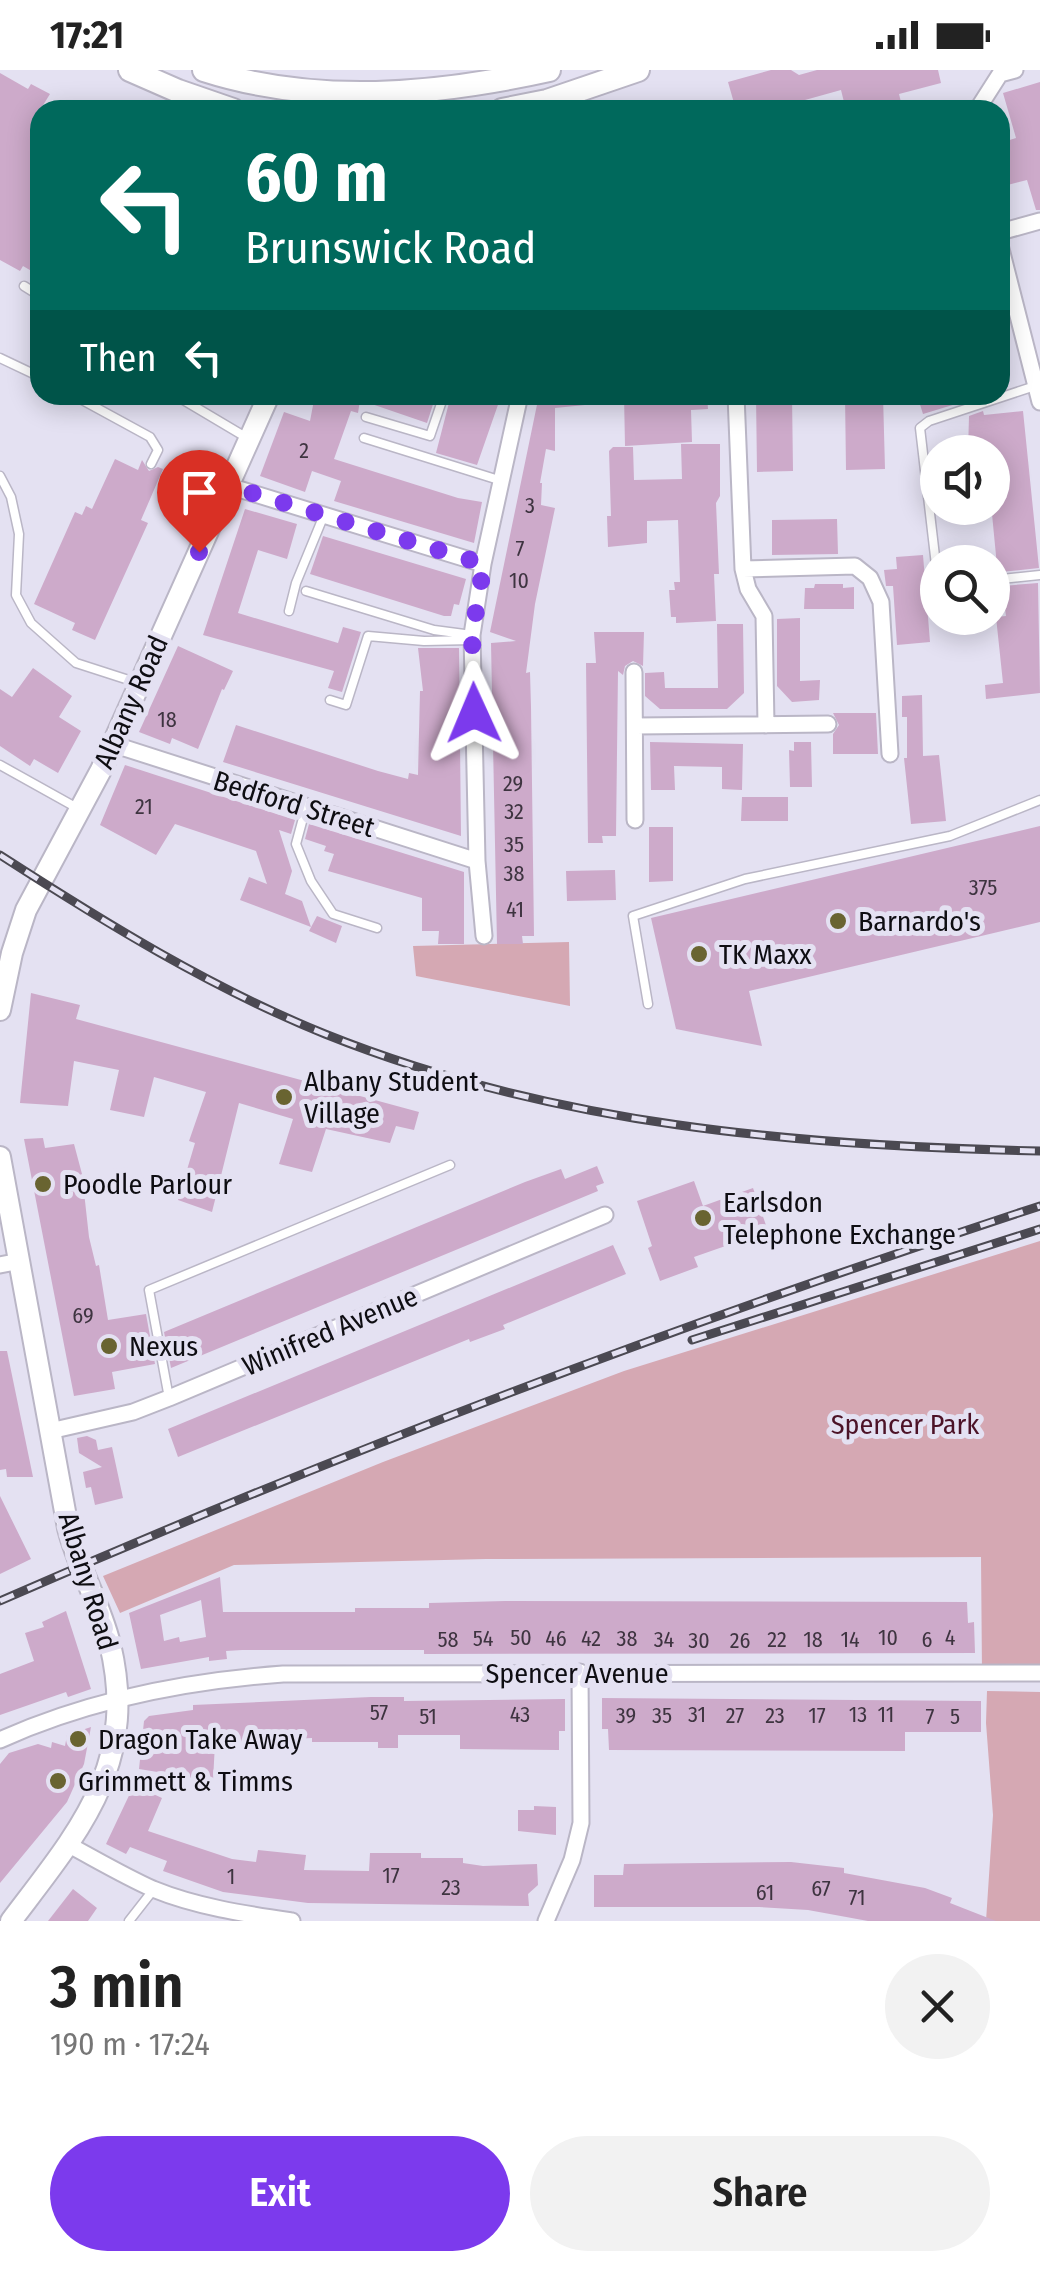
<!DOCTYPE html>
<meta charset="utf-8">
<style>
body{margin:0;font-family:"Fira Sans Condensed",sans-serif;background:#f2f2f2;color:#222;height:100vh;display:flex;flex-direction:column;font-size:38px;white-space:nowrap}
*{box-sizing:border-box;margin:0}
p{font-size:32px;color:#767676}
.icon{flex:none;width:55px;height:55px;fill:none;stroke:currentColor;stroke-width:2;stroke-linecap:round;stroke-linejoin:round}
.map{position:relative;height:1851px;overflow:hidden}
.sheet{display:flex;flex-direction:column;background:#fff;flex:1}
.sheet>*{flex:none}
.hud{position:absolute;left:30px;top:30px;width:980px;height:305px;border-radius:30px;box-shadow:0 5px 25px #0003;background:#00695c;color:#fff;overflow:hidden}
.buttons{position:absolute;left:920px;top:365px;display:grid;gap:20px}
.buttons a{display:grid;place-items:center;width:90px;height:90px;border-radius:50%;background:#fff;box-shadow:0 5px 25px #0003;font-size:50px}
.pin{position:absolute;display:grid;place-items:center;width:85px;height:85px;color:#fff;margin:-102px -42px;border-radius:50% 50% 50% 0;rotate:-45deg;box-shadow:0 0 10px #0007}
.pin .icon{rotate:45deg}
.me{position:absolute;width:110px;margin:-55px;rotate:359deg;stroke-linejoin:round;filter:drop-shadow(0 0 8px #0008)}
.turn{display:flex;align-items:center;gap:35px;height:210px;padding:0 50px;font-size:45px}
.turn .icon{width:130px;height:130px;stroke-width:2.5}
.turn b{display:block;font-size:70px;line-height:85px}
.then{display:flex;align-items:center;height:95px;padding:0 50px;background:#0003;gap:20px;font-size:38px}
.round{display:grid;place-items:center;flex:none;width:105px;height:105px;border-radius:52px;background:#f2f2f2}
.head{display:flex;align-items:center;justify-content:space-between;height:170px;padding:0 50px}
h1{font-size:60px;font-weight:600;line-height:75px}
.button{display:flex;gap:20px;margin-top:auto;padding:20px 50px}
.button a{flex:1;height:115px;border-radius:60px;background:#7c3aed;color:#fff;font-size:40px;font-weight:600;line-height:115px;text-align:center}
.button a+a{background:#f2f2f2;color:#222}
.status{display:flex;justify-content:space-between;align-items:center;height:70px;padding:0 50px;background:#fff;direction:ltr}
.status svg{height:28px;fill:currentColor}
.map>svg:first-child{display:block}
.green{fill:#d5a8b3}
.building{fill:#cdaaca;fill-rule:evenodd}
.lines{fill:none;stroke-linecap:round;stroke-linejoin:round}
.service-casing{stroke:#bab6c6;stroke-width:11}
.minor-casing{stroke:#bab6c6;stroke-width:19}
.tertiary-casing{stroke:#bab6c6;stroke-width:24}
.secondary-casing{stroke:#bab6c6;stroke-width:26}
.service{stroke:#fff;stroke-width:8}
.minor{stroke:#fff;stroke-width:15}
.tertiary{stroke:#fff;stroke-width:20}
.secondary{stroke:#fff;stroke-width:22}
.rail-casing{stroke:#4b4952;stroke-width:9}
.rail{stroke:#e4e1f2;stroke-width:5;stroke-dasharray:15;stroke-linecap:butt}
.route{stroke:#7c3aed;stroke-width:18;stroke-dasharray:0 32.4}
.poi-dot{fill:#696431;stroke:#e4e1f2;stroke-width:4}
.labels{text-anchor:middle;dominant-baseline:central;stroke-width:10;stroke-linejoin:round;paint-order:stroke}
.number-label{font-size:22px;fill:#3e3440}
.street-label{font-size:28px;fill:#0e0d12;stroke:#e4e1f2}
.poi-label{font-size:28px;fill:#0e0d12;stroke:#e4e1f2;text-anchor:start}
.park-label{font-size:28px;fill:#4c1227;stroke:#e4e1f2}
</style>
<div class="status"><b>17:21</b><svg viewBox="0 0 49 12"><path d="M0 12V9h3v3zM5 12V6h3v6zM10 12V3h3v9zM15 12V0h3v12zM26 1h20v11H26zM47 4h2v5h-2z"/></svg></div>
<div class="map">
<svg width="1040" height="1851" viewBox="0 0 1040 1851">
<rect width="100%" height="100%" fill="#e4e1f2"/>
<path class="green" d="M 569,872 L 570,936 L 416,906 L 413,876 Z
M 1040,1171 L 1040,1603 L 982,1603 L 981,1487 L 486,1489 L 234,1495 L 120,1543 L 103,1506 L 383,1392 L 624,1301 Z
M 987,1621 L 1040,1622 L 1040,1851 L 986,1851 L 993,1745 L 986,1653 Z"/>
<path class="building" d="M 771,0 L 791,0 L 799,5 L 817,0 L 938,0 L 941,13 L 899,24 L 903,40 L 846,40 L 841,20 L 805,30 L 808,40 L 736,40 L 728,12 Z
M 0,3 L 28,19 L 31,14 L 50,24 L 40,40 L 40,206 L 23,196 L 20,201 L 0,190 Z
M 1040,12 L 1040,140 L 1036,140 L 1027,110 L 1000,117 L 1000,73 L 1016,68 L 1003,23 Z
M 315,325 L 436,325 L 427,353 L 360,330 L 358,343 L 351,341 L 334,389 L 458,428 L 482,432 L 474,473 L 334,431 L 341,411 L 312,401 L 305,422 L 260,406 L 284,342 L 310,351 Z
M 451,325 L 489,325 L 500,329 L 477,395 L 436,383 Z
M 539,325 L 585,325 L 585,335 L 555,338 L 555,381 L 546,379 L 540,413 L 542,413 L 541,435 L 555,438 L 535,534 L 526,603 L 530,602 L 531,637 L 534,866 L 522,866 L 523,874 L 497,874 L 491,573 L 516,571 L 490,562 Z
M 624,325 L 707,325 L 708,339 L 691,340 L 692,372 L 625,376 Z
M 756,325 L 792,325 L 793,401 L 757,402 Z
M 845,325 L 883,325 L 885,399 L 846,400 Z
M 917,325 L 978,325 L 979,327 L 923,344 Z
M 983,341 L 984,345 L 1023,341 L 1039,498 L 1001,502 L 1000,496 L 997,496 L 992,444 L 992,382 L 968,382 L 969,346 Z
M 681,374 L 720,374 L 720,426 L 716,433 L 719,504 L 714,504 L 716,551 L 676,553 L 676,547 L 671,547 L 669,520 L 675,520 L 674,512 L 680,512 L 678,450 L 647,451 L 647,473 L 608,477 L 607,446 L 611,446 L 609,381 L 613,377 L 633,377 L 634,410 L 682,409 Z
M 115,389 L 138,400 L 142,390 L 149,401 L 158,397 L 163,399 L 141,450 L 148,453 L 95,570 L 72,560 L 75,553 L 34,534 L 75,442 L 82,445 L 86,436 L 92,439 Z
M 245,439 L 297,454 L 287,489 L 258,480 L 238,543 L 338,573 L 343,557 L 361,562 L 342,622 L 328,618 L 334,601 L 203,565 Z
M 837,449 L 838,484 L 772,485 L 772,450 Z
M 323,466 L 466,509 L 459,535 L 454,534 L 451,546 L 444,546 L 310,504 Z
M 923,485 L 930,572 L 897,575 L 893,516 L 886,516 L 884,500 L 897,499 L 896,487 Z
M 1038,513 L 1040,623 L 986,629 L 985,615 L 1003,613 L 996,547 L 1006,546 L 1002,516 Z
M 815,514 L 843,514 L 843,518 L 854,517 L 854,539 L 804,539 L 805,518 L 814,518 Z
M 800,548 L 800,611 L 820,610 L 819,630 L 792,632 L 777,616 L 777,549 Z
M 717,554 L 743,554 L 744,623 L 727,639 L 660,639 L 645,626 L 645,603 L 664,602 L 665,618 L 718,618 Z
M 594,562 L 644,562 L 643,596 L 633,591 L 625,596 L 623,605 L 618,601 L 616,766 L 602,766 L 603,773 L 588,773 L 586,593 L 596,593 Z
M 178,576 L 233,601 L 224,620 L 222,619 L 198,679 L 172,668 L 170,674 L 139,662 Z
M 418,578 L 459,578 L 461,766 L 223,692 L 236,655 L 378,701 L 408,709 L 409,703 L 418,705 L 420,621 L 423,621 Z
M 33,598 L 72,626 L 59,647 L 81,661 L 58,703 L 34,689 L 30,696 L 0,676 L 0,619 L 12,627 Z
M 922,625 L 923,686 L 939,685 L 946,751 L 911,754 L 904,688 L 907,688 L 907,647 L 902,647 L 902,626 Z
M 833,643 L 876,643 L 878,684 L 833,684 L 833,664 L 839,655 Z
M 650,672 L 743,674 L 742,720 L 722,719 L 722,697 L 674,696 L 675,720 L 651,720 Z
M 794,672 L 811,672 L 812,717 L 790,717 L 789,680 L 794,681 Z
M 125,695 L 295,750 L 291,764 L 279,760 L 292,801 L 285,824 L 302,831 L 311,857 L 240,830 L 249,807 L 267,814 L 256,781 L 175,754 L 156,785 L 100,755 Z
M 742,727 L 788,727 L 788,751 L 741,751 Z
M 309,754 L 464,802 L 464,874 L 438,874 L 439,861 L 422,861 L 422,828 L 328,801 L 334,784 L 324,781 L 326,776 L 305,769 Z
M 1040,756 L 1040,852 L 749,921 L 762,976 L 676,959 L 651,848 Z
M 649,757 L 673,757 L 673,811 L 649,812 Z
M 615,800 L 616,830 L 567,831 L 566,801 Z
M 317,846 L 342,856 L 336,873 L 309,861 Z
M 31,923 L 80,935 L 76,949 L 419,1042 L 414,1060 L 396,1056 L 390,1073 L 326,1059 L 312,1102 L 279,1094 L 293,1049 L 239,1033 L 212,1142 L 178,1130 L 195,1073 L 189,1071 L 206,1022 L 154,1007 L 144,1047 L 110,1040 L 119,1000 L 74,991 L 68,1036 L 20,1033 Z
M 43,1068 L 45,1078 L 74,1074 L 82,1104 L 89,1167 L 96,1196 L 99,1195 L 108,1250 L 146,1244 L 155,1294 L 112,1302 L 115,1319 L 74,1326 L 24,1069 Z
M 597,1096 L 604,1113 L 596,1116 L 598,1121 L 171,1298 L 164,1262 L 525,1112 L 561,1099 L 565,1109 Z
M 694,1111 L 703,1136 L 753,1118 L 768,1161 L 694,1187 L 698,1197 L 660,1211 L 648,1178 L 652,1176 L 637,1131 Z
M 613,1175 L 626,1204 L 503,1255 L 505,1259 L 470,1272 L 469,1269 L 178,1387 L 168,1359 Z
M 0,1281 L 7,1281 L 33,1407 L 7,1407 L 6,1399 L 0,1400 Z
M 87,1366 L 96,1370 L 98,1380 L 112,1377 L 123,1428 L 95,1435 L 91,1417 L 86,1418 L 83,1402 L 102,1397 L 79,1383 L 77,1368 Z
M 0,1426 L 31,1489 L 0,1504 Z
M 220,1507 L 223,1542 L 355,1542 L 355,1538 L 429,1538 L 429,1533 L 505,1531 L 967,1532 L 968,1553 L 974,1552 L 975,1583 L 424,1584 L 424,1580 L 242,1580 L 226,1581 L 227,1589 L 209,1591 L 209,1587 L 141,1599 L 129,1543 ZM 201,1530 L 206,1567 L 180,1572 L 179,1567 L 164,1571 L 160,1545 Z
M 66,1541 L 91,1619 L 68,1627 L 66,1622 L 0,1645 L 0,1604 L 34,1591 L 25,1563 L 44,1557 L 42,1552 Z
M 371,1627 L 404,1627 L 404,1631 L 565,1629 L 565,1661 L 559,1661 L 559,1680 L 460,1679 L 460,1665 L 398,1665 L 398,1678 L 378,1678 L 378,1672 L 312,1672 L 312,1668 L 215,1673 L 213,1711 L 139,1699 L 144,1651 L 149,1646 L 193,1640 L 193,1635 Z
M 602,1628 L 981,1631 L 981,1662 L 905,1662 L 905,1681 L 609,1680 L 608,1659 L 602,1659 Z
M 91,1657 L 84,1694 L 67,1732 L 0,1813 L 0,1694 L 9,1683 L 38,1674 L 51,1678 L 52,1672 L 65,1676 L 67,1665 Z
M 134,1715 L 162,1728 L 148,1761 L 232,1789 L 256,1792 L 258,1780 L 306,1785 L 304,1800 L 369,1801 L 370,1783 L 421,1783 L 421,1788 L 463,1788 L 463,1793 L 483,1796 L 537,1794 L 538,1815 L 528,1824 L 529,1836 L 308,1833 L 223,1822 L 163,1801 L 167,1791 L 130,1777 L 126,1784 L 106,1774 Z
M 534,1736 L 556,1737 L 556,1765 L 518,1761 L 518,1740 L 534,1740 Z
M 791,1792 L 844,1798 L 844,1803 L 925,1818 L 952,1828 L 950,1833 L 996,1851 L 868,1851 L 808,1840 L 759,1837 L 594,1837 L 594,1805 L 623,1805 L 624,1794 Z
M 73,1819 L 97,1838 L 88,1851 L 48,1851 Z"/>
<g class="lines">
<g class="service-casing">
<path id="service" d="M 24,216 L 40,226
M 0,288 L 40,307
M 73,325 L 150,367 L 158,380 L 151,394
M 175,325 L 249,369
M 366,347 L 430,366 L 444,325
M 364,368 L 502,411
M 0,406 L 11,427 L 19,464 L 16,525 L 31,553 L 76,593 L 138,613
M 992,510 L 1040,505
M 938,512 L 920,358 L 929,351 L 1035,316
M 306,521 L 434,560 L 472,565
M 289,541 L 296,513 L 324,445
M 330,630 L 346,635 L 368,566 L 424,571 L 473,570
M 0,695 L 79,739
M 306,737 L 296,774 L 311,811 L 333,844 L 377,858
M 648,934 L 633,846 L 745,809 L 950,766 L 1040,730
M 169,1328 L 149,1220 L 450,1095
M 129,1851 L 154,1819"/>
</g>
<g class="minor-casing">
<path id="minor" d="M 977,40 L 1000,4 L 1015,0
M 1000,162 L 1040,151
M 1000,175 L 1040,332
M 736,325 L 743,499 L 748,519 L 764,546 L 766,655
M 229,416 L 483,494
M 743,499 L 855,496 L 870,508 L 881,532 L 890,684
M 634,602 L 635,750
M 635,656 L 828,654
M 112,674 L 477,791
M 484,866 L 477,791 L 472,565 L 483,494 L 520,325
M 0,1195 L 20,1191
M 50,1361 L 133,1342 L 169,1328 L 605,1145
M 0,1670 C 88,1630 187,1611 283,1604 L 1040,1603
M 69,1775 C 97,1790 124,1806 153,1819 C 197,1837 245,1844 292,1851
M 546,1851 L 572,1790 L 581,1753 L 580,1602"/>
</g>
<g class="tertiary-casing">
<path id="tertiary" d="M 0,940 L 12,883 L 26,840 L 101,700 L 269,325
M 0,1087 L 68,1458 C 78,1498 100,1533 110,1574 C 139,1695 79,1761 11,1851"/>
</g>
<g class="secondary-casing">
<path id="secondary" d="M 130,0 L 178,21 L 233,40
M 204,0 C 316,36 436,25 549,0
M 502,40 L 547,31 L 638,0"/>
</g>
<use href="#service" class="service"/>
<use href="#minor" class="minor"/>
<use href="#tertiary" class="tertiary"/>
<use href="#secondary" class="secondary"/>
<g class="rail-casing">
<path id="rail" d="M 0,785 C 104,852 211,918 325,964 C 552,1055 798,1076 1040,1081
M 692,1270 L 1040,1159
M 0,1531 C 340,1382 687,1251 1040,1136"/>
</g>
<use href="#rail" class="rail"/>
</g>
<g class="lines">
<path class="route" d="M 199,482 L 229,416 L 484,494 L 472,565 L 474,643"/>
</g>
<g class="poi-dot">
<circle cx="838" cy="851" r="10"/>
<circle cx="699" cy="884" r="10"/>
<circle cx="284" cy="1027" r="10"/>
<circle cx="43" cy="1114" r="10"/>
<circle cx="703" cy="1148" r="10"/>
<circle cx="109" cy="1276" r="10"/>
<circle cx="78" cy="1669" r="10"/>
<circle cx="58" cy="1711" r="10"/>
</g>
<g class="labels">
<g class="number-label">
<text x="304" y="380">2</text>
<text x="530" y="435">3</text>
<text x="520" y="478">7</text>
<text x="519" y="510">10</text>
<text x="167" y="649">18</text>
<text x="513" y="713">29</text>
<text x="144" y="736">21</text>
<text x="514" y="741">32</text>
<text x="514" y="774">35</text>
<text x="514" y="803">38</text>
<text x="983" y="817">375</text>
<text x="515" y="839">41</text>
<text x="83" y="1245">69</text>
<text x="521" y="1567">50</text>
<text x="888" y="1567">10</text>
<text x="950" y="1567">4</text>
<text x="483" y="1568">54</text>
<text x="556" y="1568">46</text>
<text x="591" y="1568">42</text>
<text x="627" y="1568">38</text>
<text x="448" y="1569">58</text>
<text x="664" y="1569">34</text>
<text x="777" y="1569">22</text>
<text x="813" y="1569">18</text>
<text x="850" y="1569">14</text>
<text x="927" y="1569">6</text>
<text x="699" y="1570">30</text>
<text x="740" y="1570">26</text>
<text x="379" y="1642">57</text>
<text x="520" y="1644">43</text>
<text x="697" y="1644">31</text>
<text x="858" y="1644">13</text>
<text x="886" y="1644">11</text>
<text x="626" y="1645">39</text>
<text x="662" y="1645">35</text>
<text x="735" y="1645">27</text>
<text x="775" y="1645">23</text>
<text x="817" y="1645">17</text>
<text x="428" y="1646">51</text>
<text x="930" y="1646">7</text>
<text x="955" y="1646">5</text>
<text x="391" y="1805">17</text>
<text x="231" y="1806">1</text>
<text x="451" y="1817">23</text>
<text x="821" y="1818">67</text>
<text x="765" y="1822">61</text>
<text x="857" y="1827">71</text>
</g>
<g class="street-label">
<text transform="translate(131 632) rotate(-66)">Albany Road</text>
<text transform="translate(294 734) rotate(17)">Bedford Street</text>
<text transform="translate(330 1261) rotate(-23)">Winifred Avenue</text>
<text transform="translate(88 1511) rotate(73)">Albany Road</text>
<text x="577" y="1603">Spencer Avenue</text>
</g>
<g class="poi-label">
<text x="858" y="851">Barnardo's</text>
<text x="719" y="884">TK Maxx</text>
<text x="304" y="1011">Albany Student<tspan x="304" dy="32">Village</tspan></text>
<text x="63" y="1114">Poodle Parlour</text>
<text x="723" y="1132">Earlsdon<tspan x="723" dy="32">Telephone Exchange</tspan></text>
<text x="129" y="1276">Nexus</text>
<text x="98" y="1669">Dragon Take Away</text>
<text x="78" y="1711">Grimmett &amp; Timms</text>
</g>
<g class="park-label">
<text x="905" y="1354">Spencer Park</text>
</g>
</g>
</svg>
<div class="buttons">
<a><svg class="icon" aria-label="sound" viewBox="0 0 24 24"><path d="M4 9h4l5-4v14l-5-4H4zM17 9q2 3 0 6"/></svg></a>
<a><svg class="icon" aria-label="search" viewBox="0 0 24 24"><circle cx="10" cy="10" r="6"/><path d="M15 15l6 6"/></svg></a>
</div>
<div class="pin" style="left:199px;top:482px;background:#d93025"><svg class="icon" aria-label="arrive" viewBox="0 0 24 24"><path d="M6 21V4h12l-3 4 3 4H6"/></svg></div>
<svg class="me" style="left:474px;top:643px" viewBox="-20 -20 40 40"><path d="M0-17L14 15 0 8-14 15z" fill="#7c3aed" stroke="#fff" stroke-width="4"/></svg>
<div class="hud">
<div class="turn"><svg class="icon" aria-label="left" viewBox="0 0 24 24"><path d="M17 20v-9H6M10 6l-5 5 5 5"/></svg><div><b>60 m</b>Brunswick Road</div></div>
<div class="then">Then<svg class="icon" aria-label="left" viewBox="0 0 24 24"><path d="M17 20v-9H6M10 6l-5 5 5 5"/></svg></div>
</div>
</div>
<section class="sheet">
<div class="head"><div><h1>3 min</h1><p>190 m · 17:24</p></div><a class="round"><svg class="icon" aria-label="close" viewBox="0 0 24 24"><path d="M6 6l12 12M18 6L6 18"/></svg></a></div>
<div class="button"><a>Exit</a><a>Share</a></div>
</section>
